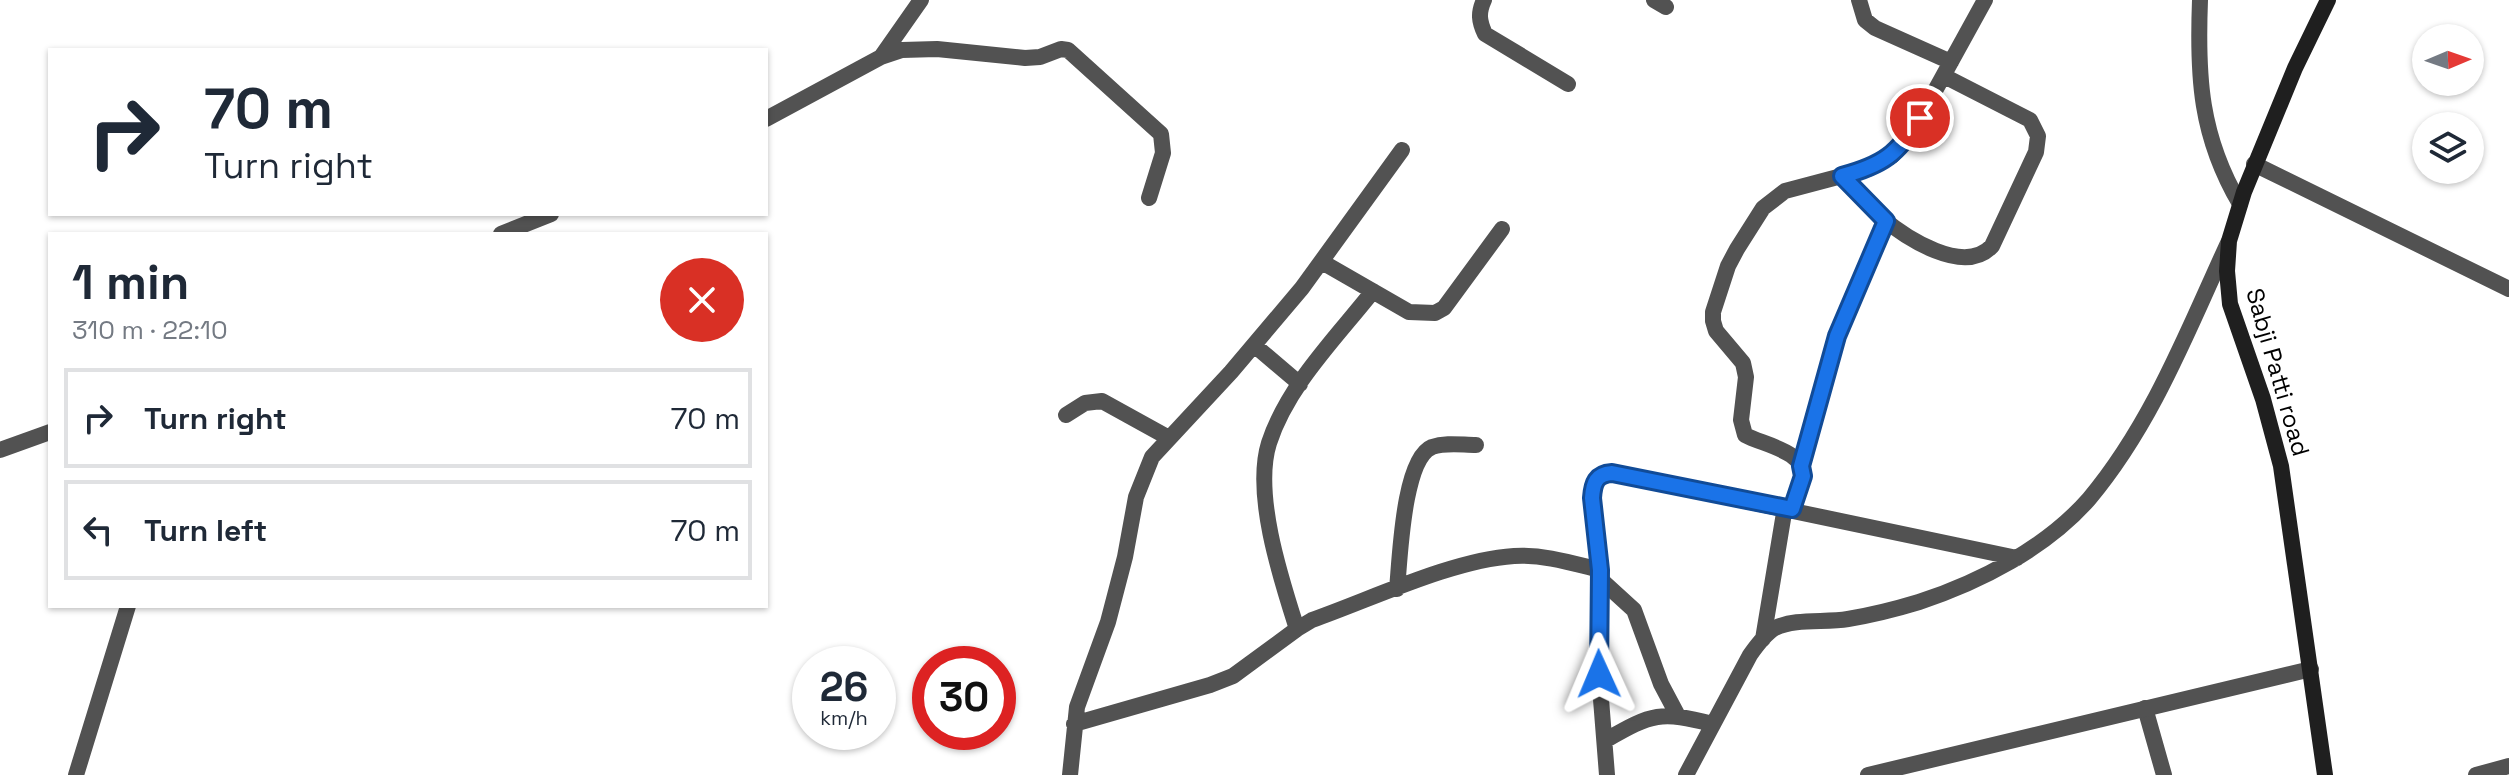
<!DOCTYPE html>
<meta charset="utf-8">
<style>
body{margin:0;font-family:"Space Grotesk",sans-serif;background:#f6f6f7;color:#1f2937;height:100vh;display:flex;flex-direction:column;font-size:30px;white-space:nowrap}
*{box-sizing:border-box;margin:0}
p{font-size:26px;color:#747a83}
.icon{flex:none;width:44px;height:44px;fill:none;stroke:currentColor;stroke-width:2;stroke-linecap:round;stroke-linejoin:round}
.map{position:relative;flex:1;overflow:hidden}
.side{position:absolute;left:48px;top:232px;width:720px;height:376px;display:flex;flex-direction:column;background:#fff;border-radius:0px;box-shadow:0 2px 6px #0004}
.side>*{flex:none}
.guide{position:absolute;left:48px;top:48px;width:720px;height:168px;border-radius:0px;box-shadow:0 2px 6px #0004;background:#fff;color:#1f2937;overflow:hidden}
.needle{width:52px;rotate:88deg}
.controls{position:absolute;left:2412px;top:24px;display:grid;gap:16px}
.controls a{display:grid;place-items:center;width:72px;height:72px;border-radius:50%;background:#fff;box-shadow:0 2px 6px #0004;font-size:40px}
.speed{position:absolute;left:792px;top:646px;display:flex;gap:16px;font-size:40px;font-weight:700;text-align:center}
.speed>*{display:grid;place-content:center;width:104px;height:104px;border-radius:50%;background:#fff;box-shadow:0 2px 6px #0004;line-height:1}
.speed small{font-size:20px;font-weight:400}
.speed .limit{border:12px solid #d22;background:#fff;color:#111}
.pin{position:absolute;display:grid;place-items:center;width:68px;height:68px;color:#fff;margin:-34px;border:4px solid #fff;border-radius:50%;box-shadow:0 2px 8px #0007}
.me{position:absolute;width:88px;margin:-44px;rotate:359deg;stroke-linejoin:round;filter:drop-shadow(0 0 6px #0008)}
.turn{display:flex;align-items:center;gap:28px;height:168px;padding:0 24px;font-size:36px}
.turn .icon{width:104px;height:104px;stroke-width:2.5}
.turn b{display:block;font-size:56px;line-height:68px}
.round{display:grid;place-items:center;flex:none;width:84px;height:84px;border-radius:42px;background:#f6f6f7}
.summary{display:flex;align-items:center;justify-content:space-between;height:136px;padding:0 24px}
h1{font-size:48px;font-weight:700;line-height:60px}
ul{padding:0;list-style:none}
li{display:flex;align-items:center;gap:24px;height:100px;margin:0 16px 12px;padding:0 8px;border:4px solid #e0e1e3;border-radius:0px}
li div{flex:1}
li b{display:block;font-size:30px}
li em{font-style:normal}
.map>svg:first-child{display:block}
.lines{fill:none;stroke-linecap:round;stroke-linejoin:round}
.minor{stroke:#525252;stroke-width:16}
.tertiary{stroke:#525252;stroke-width:16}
.secondary{stroke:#1f1f1f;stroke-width:16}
.route-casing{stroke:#114b97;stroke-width:20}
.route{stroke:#1a73e8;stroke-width:14}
.labels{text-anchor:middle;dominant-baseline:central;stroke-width:7;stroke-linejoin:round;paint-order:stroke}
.street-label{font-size:24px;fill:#000;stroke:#fff}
</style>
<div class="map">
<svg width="2509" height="775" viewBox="0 0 2509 775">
<rect width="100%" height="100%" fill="#fff"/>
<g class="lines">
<path class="minor" d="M 1484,0 C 1478,13 1479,21 1485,34 L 1568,84
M 1654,0 L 1666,7
M 1859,0 L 1865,20 L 1875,28 L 1951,62
M 2200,0 C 2197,77 2200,136 2240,204
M 881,57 L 921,0
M 766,119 L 881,57 L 902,50 L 937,49 L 1025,58 L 1040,57 L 1061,49 L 1068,50 L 1161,134 L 1163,153 L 1149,198
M 2254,164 L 2509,289
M 1842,176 C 1855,189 1867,205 1881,217 C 1906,238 1964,276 1992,246 L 2036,152 L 2038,136 L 2030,120 L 1944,76
M 501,234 L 551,214
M 1322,262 L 1409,312 L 1435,313 L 1444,308 L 1502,229
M 1254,345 L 1300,384
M 1066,415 L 1085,403 L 1102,401 L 1169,438
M 0,450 L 50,432
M 1801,466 L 1837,336 L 1886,221
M 1792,509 C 1795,499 1800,489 1802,478 C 1807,451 1763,445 1745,435 L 1741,420 L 1746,377 L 1743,363 L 1716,331 L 1713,321 L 1713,312 L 1728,266 L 1737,249 L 1763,208 L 1785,191 L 1868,169 L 1892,156 L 1907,139 L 1920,118 L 1985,0
M 1600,579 L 1634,610 L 1661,684 L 1678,716
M 1397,589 C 1400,559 1403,459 1432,447 C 1446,442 1462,445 1476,445
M 1297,629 C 1281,579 1253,494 1269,443 C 1288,385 1336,338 1373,291
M 1763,639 L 1785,507
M 2145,708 L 2164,775
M 1074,724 L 1210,685 L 1233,676 L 1297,629 L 1312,620 C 1372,599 1452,560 1514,556 C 1543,554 1572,563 1600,570
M 1606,740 C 1653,713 1660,711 1713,724
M 76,775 L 128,606
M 1070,775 L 1077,707 L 1108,622 L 1125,557 L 1136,497 L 1152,457 L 1231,372 L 1302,288 L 1402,150
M 1607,775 L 1599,674 L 1600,570 L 1592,498 C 1593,483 1596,474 1612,473 L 2017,558
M 1686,775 L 1750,655 C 1757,645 1765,634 1775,628 C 1796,618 1825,623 1848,619 C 1872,615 1896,609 1919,602 C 1980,582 2046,548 2089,499 C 2152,424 2188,330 2228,243
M 2476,775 L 2509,766"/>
<path class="tertiary" d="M 1868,775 L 2311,669"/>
<path class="secondary" d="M 2325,775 L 2281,466 L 2263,399 L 2230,304 L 2227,271 L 2229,241 L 2244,192 L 2295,68 L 2328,0"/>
</g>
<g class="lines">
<g class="route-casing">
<path id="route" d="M 1599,674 L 1600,570 L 1592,498 C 1593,483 1596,474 1612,473 L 1792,509 L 1803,476 L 1801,466 L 1837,336 L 1886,221 L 1842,176 C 1883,165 1898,154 1920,118"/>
</g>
<use href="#route" class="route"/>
</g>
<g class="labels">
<g class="street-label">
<text transform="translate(2278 372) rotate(74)">Sabji Patti road</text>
</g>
</g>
</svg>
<div class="controls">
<a><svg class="needle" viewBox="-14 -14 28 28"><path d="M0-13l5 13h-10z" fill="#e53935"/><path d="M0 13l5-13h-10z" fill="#747a83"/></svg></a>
<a><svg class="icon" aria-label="layers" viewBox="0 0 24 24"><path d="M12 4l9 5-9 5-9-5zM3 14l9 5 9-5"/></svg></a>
</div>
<div class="speed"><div>26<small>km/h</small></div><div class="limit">30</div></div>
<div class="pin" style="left:1920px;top:118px;background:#d93025"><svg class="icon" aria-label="arrive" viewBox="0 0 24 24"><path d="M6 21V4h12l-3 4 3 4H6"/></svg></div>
<svg class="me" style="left:1599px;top:674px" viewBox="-20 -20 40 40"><path d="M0-17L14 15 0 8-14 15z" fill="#1a73e8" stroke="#fff" stroke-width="4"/></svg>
<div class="guide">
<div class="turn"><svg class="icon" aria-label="right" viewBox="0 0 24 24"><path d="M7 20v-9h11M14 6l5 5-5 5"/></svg><div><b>70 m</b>Turn right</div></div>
</div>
<section class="side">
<div class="summary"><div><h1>1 min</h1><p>310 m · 22:10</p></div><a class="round" style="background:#d93025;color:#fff"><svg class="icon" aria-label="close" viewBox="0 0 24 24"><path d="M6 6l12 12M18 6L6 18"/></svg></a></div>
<ul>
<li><svg class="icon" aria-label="right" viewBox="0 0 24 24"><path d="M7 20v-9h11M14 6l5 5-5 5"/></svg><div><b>Turn right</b></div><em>70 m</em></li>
<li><svg class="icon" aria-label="left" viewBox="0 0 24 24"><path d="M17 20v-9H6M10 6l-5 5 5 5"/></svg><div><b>Turn left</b></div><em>70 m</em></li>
</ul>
</section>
</div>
